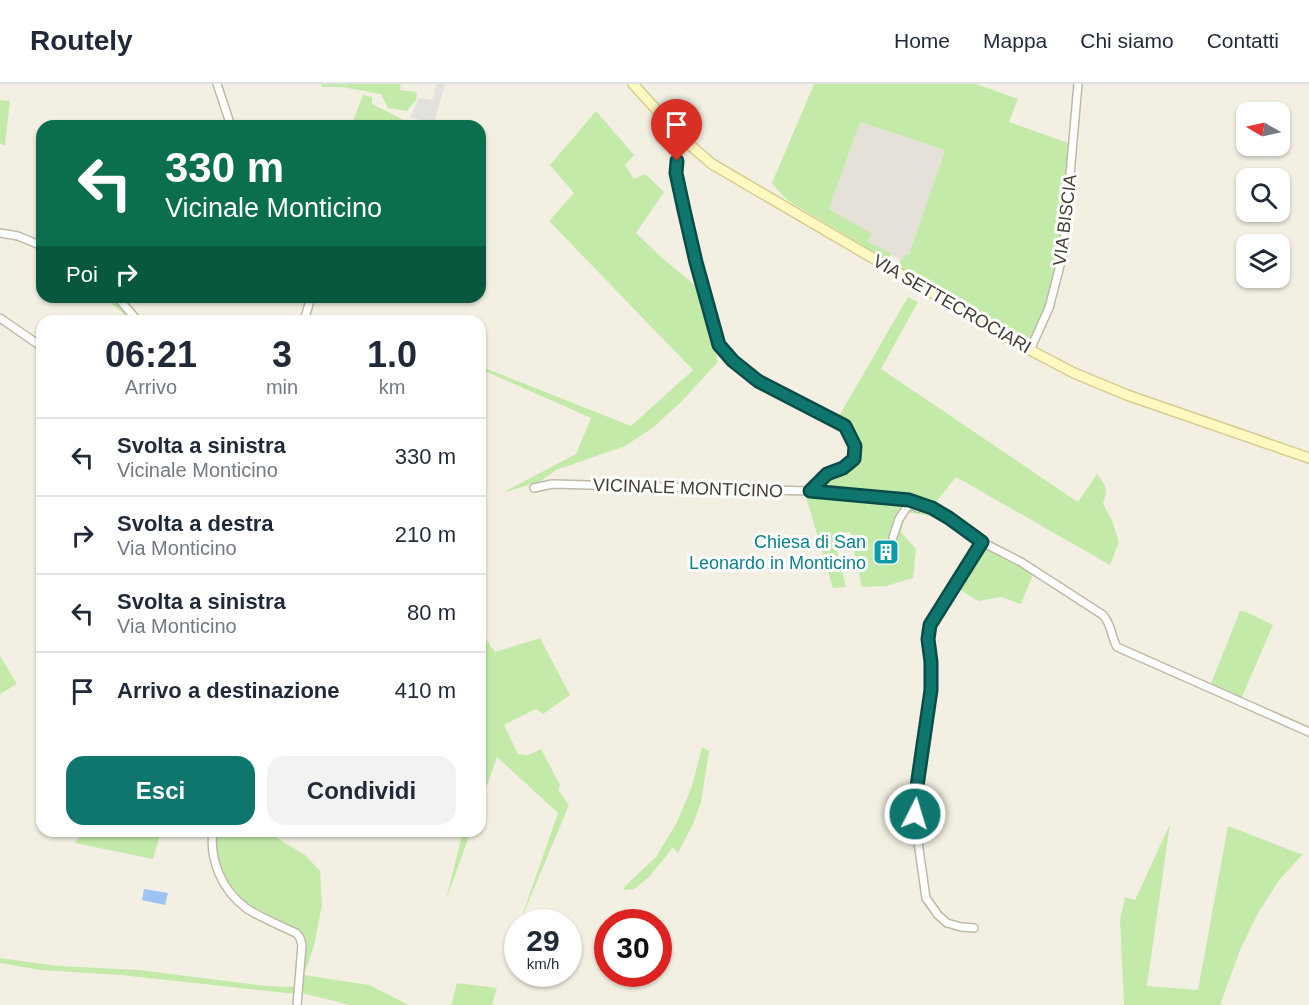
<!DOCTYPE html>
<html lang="it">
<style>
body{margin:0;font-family:Helvetica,sans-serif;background:#f2f2f3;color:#1f2937;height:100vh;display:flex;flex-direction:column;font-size:22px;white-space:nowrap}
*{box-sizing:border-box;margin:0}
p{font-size:20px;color:#747a83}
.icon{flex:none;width:33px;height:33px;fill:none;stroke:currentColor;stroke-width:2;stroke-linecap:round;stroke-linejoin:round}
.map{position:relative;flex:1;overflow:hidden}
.drawer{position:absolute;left:36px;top:231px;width:450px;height:522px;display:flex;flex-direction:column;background:#fff;border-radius:18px;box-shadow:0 2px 4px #0004}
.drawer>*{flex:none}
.banner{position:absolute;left:36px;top:36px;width:450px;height:183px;border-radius:18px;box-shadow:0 2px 4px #0004;background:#0b6e4f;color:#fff;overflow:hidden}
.needle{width:39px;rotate:279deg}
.tools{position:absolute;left:1236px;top:18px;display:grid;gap:12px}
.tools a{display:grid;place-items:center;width:54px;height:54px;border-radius:12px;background:#fff;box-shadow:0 2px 4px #0004;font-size:30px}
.speed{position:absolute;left:504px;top:825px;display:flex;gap:12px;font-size:30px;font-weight:700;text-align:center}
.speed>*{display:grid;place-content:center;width:78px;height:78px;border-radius:50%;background:#fff;box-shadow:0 2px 4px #0004;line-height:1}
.speed small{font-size:15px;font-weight:400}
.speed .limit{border:9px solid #d22;background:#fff;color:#111}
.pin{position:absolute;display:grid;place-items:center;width:51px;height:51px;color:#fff;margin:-62px -26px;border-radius:50% 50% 50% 0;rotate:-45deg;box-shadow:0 0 6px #0007}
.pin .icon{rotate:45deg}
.me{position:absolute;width:66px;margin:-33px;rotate:5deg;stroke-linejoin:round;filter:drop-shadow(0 0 4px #0008)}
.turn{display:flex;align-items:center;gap:21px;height:126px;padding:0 30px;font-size:27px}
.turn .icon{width:78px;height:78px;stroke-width:2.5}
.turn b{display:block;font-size:42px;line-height:51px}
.then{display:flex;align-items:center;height:57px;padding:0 30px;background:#0003;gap:12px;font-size:22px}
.eta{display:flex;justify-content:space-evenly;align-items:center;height:102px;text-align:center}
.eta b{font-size:36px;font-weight:700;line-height:42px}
.action{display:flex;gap:12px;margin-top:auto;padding:12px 30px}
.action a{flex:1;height:69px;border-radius:18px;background:#0f766e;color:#fff;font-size:24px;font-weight:700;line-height:69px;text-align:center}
.action a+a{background:#f2f2f3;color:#1f2937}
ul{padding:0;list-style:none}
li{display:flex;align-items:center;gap:18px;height:78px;padding:0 30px;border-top:2px solid #e0e1e3}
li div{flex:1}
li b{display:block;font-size:22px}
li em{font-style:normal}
header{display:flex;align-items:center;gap:36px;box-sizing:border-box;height:84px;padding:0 30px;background:#fff;border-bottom:2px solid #e0e1e3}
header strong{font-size:28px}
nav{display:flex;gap:33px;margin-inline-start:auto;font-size:21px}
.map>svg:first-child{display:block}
.industrial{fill:#e5e1d9}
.green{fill:#c4eaa9}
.parking{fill:#e3e1dc}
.water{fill:#9bc4f4}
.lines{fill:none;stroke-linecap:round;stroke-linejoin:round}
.street-casing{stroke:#bfb9a6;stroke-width:10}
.secondary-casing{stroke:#d5cc90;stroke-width:12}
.street{stroke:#fff;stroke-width:7}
.secondary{stroke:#fff8c1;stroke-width:9}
.route-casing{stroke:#0a4d48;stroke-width:15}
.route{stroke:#0f766e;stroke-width:10}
.labels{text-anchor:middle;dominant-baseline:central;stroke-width:6;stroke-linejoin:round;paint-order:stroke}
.street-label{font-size:18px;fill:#454033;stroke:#fff}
.culture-label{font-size:18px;fill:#0d838f;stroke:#fff;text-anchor:end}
</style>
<header>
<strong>Routely</strong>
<nav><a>Home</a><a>Mappa</a><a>Chi siamo</a><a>Contatti</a></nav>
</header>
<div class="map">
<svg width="1309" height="921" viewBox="0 0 1309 921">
<rect width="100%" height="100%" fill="#f3f0e3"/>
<path class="industrial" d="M 860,38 L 945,66 L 909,172 L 906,170 L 901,176 L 867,157 L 871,151 L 829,125 Z"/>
<path class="green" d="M 321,0 L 401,0 L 400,6 L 417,8 L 416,16 L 407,27 L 388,24 L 381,10 L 342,3 L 322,3 Z
M 814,0 L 976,0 L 1018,15 L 1009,38 L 1068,59 L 1057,187 L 1045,224 L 1030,255 L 1024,256 L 954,213 L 896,182 L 906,170 L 909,171 L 945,66 L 860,38 L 829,125 L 872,150 L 867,157 L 892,170 L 887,176 L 789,117 L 782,111 L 772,99 Z
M 363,11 L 372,13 L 372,20 L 404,36 L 401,42 L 351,42 Z
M 0,16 L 10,17 L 5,61 L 0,60 Z
M 596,27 L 634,71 L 625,81 L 634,95 L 645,90 L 664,108 L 636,149 L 662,174 L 697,203 L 718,278 L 681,318 L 654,343 L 625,362 L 556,386 L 541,397 L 502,409 L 576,370 L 591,334 L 480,285 L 480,282 L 631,342 L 693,286 L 549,137 L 574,109 L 550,81 Z
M 104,213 L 124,213 L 141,233 L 147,237 L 132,237 Z
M 908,213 L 918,218 L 881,285 L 1078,418 L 1097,390 C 1107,403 1108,404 1103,420 L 1112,436 L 1119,458 L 1110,481 L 956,393 L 933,422 L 814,406 L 827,392 L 855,378 L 848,343 L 839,332 Z
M 823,411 L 898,418 L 923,425 L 945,434 L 906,428 L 901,448 L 916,465 L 913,494 L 886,502 L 862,503 L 850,448 L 833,450 L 846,503 L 833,504 L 806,413 Z
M 981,457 L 1034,488 L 1021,520 L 1001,513 L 978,517 L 956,503 Z
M 1240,527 L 1246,528 L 1273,541 L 1241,615 L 1210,602 Z
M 480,536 L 486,555 L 495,568 L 540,554 L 570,611 L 543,630 L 536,625 L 504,641 L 518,670 L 528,671 L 541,665 L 560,701 L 558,706 L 569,721 L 520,838 L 558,729 L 497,673 L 480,721 Z
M 0,572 L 17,600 L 0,610 Z
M 702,663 L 709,667 L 701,718 L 693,740 L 678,769 L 673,763 L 650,792 L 634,805 L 623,806 L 625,802 L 656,773 L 677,738 L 692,702 Z
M 1170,740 L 1147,902 L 1198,906 L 1228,742 L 1298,769 L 1303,770 L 1280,795 L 1258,829 L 1240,866 L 1220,921 L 1124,921 L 1120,836 L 1125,813 L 1135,816 Z
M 84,747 L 161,747 L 153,775 L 75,759 Z
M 216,747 L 279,747 L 277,754 L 305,771 L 320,787 L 322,821 L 314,862 L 304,891 L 369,901 L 409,921 L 350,921 L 302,909 L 307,860 C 299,843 281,839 265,831 C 232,813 212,786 216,747 Z
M 463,747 L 471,747 L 446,816 Z
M 0,874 L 58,882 L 139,886 L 266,902 L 295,903 L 295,910 L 121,891 L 40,886 L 0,879 Z
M 457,899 L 497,904 L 492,921 L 451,921 Z"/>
<path class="parking" d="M 436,0 L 445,0 L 434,40 L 410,33 L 419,14 L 433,16 Z"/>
<path class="water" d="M 144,805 L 168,809 L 165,821 L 142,816 Z"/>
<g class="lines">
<g class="street-casing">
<path id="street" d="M 217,0 L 231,42
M 683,55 L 678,65 L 676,89 L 696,178 L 719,261 L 733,277 L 758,297 L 845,342 L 855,361 L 854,375 L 843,384 L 827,390 L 810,407
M 0,149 L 18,152 L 42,162
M 117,213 L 138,237
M 0,234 L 42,263
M 304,237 L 311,213
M 1030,266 L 1049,224 L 1063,170 L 1078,0
M 534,404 L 552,400 L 810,407 L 909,416 L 930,423 L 949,434 L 982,458 L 1021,478 L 1103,531 C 1112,541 1111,553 1117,563 L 1309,648
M 893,453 L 899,435 L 907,423 L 912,421 L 918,424
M 213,747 C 209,776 222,806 246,824 C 259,833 281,842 296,849 L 300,854 L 302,861 L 297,921
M 974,844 L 961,843 L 947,839 L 938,831 L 926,814 L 914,730 L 915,716 L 931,606 L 931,577 L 928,555 L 930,541 L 982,458"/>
</g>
<g class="secondary-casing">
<path id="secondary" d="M 633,0 L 683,55 L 712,80 L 1030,266 L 1074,289 L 1127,311 L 1309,374"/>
</g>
<use href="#street" class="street"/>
<use href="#secondary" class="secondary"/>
</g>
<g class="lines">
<g class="route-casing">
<path id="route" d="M 677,77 L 676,89 L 684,126 L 696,178 L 719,261 L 733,277 L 758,297 L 845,342 L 855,362 L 854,375 L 843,384 L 827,390 L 810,407 L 909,416 L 932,424 L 949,434 L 982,458 L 930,541 L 928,555 L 931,578 L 931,606 L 915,716 L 915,730"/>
</g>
<use href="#route" class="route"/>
</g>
<defs>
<g id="building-square" transform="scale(1.35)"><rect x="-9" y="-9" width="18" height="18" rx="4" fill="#0f9aa8" stroke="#fff"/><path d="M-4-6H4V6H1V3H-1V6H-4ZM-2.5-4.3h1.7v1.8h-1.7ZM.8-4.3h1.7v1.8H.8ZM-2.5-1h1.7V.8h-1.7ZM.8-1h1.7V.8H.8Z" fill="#fff"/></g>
</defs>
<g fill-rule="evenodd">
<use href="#building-square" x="886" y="468"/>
</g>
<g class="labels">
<g class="street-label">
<text transform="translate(1065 136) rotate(-83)">VIA BISCIA</text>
<text transform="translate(952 220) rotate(30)">VIA SETTECROCIARI</text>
<text transform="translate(688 404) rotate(2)">VICINALE MONTICINO</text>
</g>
<g class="culture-label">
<text x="866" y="458">Chiesa di San<tspan x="866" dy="21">Leonardo in Monticino</tspan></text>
</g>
</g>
</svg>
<div class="tools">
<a><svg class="needle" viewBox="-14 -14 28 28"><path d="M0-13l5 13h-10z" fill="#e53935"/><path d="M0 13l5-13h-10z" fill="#747a83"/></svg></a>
<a><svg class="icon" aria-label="search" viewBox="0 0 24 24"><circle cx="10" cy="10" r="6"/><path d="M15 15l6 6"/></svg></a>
<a><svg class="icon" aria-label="layers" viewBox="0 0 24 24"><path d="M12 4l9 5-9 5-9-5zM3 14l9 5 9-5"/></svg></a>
</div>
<div class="speed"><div>29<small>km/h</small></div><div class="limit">30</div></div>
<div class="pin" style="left:677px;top:77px;background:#d93025"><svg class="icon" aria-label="arrive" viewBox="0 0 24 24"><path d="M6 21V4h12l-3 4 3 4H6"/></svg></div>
<svg class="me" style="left:915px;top:730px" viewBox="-20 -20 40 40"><circle r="17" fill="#0f766e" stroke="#fff" stroke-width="3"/><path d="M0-11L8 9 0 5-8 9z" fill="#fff"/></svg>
<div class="banner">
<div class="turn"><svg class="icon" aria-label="left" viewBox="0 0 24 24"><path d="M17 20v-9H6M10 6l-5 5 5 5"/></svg><div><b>330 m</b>Vicinale Monticino</div></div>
<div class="then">Poi<svg class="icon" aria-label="right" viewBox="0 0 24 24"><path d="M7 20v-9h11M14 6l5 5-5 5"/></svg></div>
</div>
<section class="drawer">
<div class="eta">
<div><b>06:21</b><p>Arrivo</p></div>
<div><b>3</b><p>min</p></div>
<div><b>1.0</b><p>km</p></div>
</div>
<ul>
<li><svg class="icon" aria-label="left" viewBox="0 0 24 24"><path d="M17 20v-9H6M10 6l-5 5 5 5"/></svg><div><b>Svolta a sinistra</b><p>Vicinale Monticino</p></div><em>330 m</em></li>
<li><svg class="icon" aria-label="right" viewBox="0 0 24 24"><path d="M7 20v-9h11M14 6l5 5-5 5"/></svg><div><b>Svolta a destra</b><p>Via Monticino</p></div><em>210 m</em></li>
<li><svg class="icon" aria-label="left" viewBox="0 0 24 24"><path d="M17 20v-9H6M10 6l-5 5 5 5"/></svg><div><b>Svolta a sinistra</b><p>Via Monticino</p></div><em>80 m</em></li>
<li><svg class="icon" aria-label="arrive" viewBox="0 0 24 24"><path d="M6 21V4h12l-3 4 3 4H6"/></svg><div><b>Arrivo a destinazione</b></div><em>410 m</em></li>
</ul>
<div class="action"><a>Esci</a><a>Condividi</a></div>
</section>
</div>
